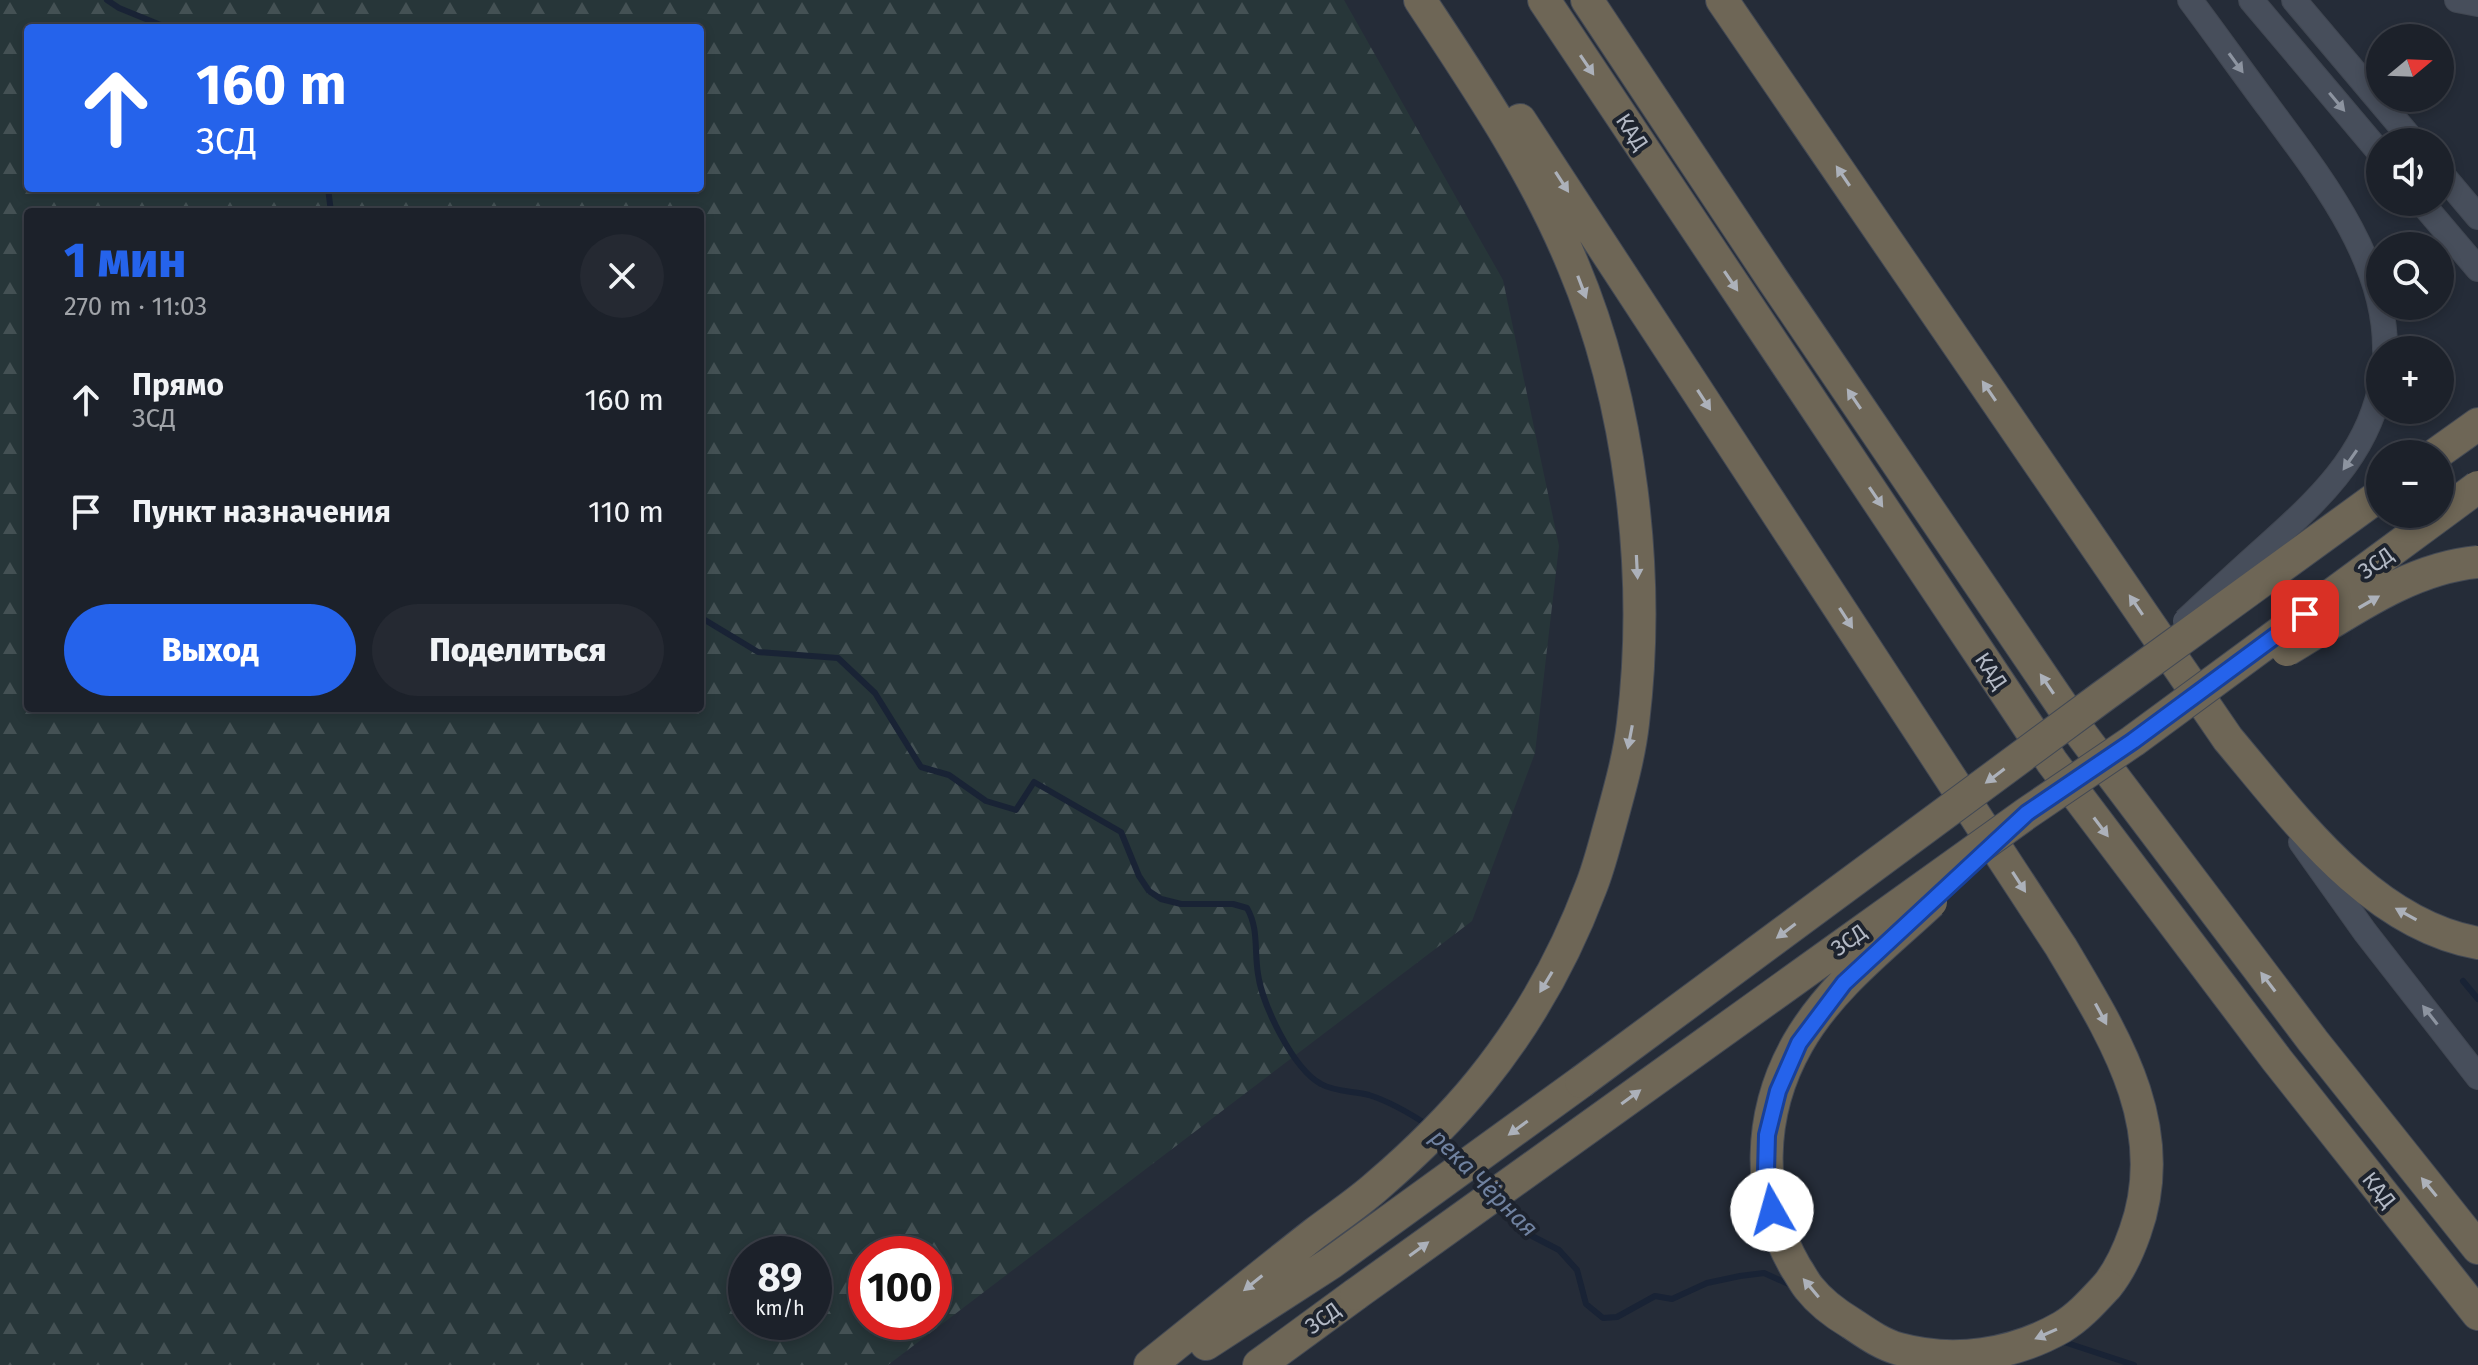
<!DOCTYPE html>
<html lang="ru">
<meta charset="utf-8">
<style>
body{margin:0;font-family:"Fira Sans",sans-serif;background:#252932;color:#f1f3f6;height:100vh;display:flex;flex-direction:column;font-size:30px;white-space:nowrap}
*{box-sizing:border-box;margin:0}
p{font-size:26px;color:#a0a3a8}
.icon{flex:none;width:44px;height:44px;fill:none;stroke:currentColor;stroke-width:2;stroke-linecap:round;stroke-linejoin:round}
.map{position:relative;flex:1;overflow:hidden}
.panel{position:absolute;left:24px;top:208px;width:680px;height:504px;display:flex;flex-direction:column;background:#1c212a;border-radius:8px;box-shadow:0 4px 12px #0003,0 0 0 2px #3a3e47}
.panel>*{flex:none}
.guide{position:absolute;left:24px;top:24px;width:680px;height:168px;border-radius:8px;box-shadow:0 4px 12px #0003,0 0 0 2px #3a3e47;background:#2563eb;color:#fff;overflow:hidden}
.needle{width:52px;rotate:71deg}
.controls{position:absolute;left:2366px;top:24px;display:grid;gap:16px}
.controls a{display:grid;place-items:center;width:88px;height:88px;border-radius:50%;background:#1c212a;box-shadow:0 4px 12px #0003,0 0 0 2px #3a3e47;font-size:40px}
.speed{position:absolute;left:728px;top:1236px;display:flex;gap:16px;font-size:40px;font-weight:700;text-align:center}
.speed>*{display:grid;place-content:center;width:104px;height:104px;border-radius:50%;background:#1c212a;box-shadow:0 4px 12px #0003,0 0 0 2px #3a3e47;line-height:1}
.speed small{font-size:20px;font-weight:400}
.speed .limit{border:12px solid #d22;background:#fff;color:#111}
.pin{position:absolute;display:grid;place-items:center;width:68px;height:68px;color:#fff;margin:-34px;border-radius:16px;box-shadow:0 4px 12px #0006}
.me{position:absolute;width:88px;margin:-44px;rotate:353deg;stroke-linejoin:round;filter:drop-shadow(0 0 6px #0008)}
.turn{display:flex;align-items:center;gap:28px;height:168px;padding:0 40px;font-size:36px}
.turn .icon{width:104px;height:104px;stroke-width:2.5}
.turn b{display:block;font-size:56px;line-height:68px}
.round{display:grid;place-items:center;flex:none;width:84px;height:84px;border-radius:42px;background:#252932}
.headline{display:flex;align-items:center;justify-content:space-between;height:136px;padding:0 40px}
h1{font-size:48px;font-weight:800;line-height:60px;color:#2563eb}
.primary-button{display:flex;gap:16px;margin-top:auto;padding:16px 40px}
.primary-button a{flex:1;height:92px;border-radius:48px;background:#2563eb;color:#fff;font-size:32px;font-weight:800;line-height:92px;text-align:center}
.primary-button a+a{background:#252932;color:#f1f3f6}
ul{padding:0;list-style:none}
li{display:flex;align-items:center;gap:24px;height:112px;padding:0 40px}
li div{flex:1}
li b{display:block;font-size:30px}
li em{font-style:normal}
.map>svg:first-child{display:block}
.forest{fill:url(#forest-firs);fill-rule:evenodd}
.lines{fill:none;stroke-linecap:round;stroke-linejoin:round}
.stream{stroke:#192335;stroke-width:6}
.secondary-casing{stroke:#414752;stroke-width:26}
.highway-casing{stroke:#434954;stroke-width:34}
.secondary{stroke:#474e5b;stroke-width:24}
.highway{stroke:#6e6656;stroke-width:32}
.secondary-bridge-casing{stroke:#414752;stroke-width:26;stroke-linecap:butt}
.highway-bridge-casing{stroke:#434954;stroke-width:34;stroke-linecap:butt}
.secondary-bridge{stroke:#474e5b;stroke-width:24}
.highway-bridge{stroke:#6e6656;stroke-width:32}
.oneway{fill:#8d94a0}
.oneway2{fill:#acb1ba}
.route-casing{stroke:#184099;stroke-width:20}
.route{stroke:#2563eb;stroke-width:14}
.labels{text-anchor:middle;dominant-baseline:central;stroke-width:8;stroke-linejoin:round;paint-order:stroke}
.street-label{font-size:22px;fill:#b3b9c5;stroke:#1d232e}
.water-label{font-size:24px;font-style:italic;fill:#7082a0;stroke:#1d232e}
</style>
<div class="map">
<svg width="2478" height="1365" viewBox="0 0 2478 1365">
<defs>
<pattern id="forest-firs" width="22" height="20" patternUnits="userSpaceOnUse" patternTransform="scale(2)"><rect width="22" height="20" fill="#273639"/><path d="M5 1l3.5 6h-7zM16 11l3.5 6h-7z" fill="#445154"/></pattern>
</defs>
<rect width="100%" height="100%" fill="#252c38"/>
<path class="forest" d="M 0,0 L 1344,0 L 1503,280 L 1559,546 L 1535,753 L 1472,921 L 888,1365 L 0,1365 ZM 28,28 L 700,28 L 700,188 L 28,188 ZM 28,212 L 700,212 L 700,708 L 28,708 ZM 814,1254 L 814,1322 L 746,1322 L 746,1254 ZM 934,1254 L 934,1322 L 866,1322 L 866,1254 Z"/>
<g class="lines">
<path class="stream" d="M 107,0 L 119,8 L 168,28
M 328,188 L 331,212
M 700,617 L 758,652 L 838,658 L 875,693 L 921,767 L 949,775 L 986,801 L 1016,810 L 1034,782 L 1121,832 L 1139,876 L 1149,891 L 1161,899 L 1181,904 L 1233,904 L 1247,908 C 1259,929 1254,950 1258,974 C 1262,1004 1293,1069 1321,1084 C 1335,1092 1354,1091 1369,1095 C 1391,1102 1411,1114 1429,1126
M 2463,981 L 2478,999
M 1443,1140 L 1459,1159
M 1499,1202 L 1532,1236 L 1559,1250 L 1577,1270 L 1586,1304 L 1603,1318 L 1617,1317 L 1655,1296 L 1672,1299 L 1707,1283 L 1740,1276 L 1764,1273 L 1793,1286
M 2061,1341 L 2134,1365"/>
<g class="secondary-casing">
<path id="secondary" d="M 2190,0 C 2217,36 2243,73 2270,109 C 2321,178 2386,260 2385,350
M 2251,0 L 2380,153
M 2294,0 L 2414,142
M 2457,0 L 2478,4
M 2440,172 L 2478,217
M 2421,202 L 2478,269
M 2301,842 L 2365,932 L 2478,1077"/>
</g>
<g class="highway-casing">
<path id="highway" d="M 1544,0 L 2052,762 L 2277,1060 L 2478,1314
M 1587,0 L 1773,280 L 2082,735 L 2313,1041 L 2478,1248
M 1722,0 L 2228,739 C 2294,817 2370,924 2478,943
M 1520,120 L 2061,947 C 2113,1035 2173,1126 2135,1232 C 2128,1252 2120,1270 2107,1286
M 2436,454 L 2478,424
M 1206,1344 L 1331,1263 L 1581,1082
M 1150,1365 C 1205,1321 1259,1277 1314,1234 C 1335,1218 1358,1203 1378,1185 C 1414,1154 1450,1119 1480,1082 C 1527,1024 1565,956 1591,887 C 1599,867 1604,846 1610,825 C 1619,792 1629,758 1633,723 C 1651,574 1631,403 1573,265 C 1534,170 1476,85 1420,0
M 1259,1365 L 1356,1294"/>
</g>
<use href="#secondary" class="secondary"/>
<use href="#highway" class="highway"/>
<g class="secondary-bridge-casing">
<path id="secondary-bridge" d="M 2185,621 C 2212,596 2239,571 2267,546 C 2317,501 2365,457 2380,389"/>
</g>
<g class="highway-bridge-casing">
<path id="highway-bridge" d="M 2287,650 C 2346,615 2408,568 2478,562
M 1931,902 C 1884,946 1830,987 1798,1043 C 1758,1113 1755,1198 1796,1268 C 1801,1275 1804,1282 1809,1288 C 1820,1302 1836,1314 1851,1323 C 1866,1333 1881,1344 1899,1349 C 1954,1364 2013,1355 2062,1327 C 2079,1317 2093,1301 2107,1286
M 1581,1082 L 2102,697 L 2380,495
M 1356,1294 L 2027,813 L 2133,741 L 2478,487"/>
</g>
<use href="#secondary-bridge" class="secondary-bridge"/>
<use href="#highway-bridge" class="highway-bridge"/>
</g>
<defs><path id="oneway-solid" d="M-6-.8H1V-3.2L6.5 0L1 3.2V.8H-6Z" transform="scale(2)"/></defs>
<g class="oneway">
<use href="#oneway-solid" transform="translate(2236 63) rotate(54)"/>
<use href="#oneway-solid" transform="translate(2337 102) rotate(50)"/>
<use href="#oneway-solid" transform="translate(2350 460) rotate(125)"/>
<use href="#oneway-solid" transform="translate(2430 1015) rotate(-128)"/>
</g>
<g class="oneway2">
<use href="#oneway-solid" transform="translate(1587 65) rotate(56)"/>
<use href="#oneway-solid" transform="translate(1843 176) rotate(-124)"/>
<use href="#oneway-solid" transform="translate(1562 182) rotate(57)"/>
<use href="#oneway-solid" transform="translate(1731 281) rotate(56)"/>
<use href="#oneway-solid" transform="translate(1582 287) rotate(69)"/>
<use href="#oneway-solid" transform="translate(1989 391) rotate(-124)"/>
<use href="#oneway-solid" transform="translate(1854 399) rotate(-124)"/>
<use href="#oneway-solid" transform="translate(1704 400) rotate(57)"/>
<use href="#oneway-solid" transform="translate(1876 497) rotate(56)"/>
<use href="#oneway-solid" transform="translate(1637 567) rotate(87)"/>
<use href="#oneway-solid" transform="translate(2369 602) rotate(-30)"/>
<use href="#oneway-solid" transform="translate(2136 605) rotate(-124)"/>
<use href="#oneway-solid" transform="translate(1846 618) rotate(57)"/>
<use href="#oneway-solid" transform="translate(2047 684) rotate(-124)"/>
<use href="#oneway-solid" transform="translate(1630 737) rotate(101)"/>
<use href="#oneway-solid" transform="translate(1995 776) rotate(143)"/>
<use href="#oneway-solid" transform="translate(2101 827) rotate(53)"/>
<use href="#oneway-solid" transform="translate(2019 882) rotate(57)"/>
<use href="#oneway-solid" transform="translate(2406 914) rotate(-151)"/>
<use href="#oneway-solid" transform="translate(1786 931) rotate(143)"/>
<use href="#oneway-solid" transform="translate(1546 982) rotate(121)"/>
<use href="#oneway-solid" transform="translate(2268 982) rotate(-127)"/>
<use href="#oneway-solid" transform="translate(2101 1014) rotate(62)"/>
<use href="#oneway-solid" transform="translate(1631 1097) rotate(-36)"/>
<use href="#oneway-solid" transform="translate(1518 1128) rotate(144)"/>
<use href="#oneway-solid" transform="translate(2429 1187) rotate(-129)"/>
<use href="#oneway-solid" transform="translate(1419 1249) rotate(-36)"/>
<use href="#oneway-solid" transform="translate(1253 1283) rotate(141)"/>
<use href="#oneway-solid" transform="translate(1811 1288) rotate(-130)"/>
<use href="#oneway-solid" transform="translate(2046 1334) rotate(156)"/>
</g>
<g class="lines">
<g class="route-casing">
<path id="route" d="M 1772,1210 L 1766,1172 L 1767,1135 L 1778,1091 L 1799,1043 L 1844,983 L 2027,813 L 2133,741 L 2305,614"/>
</g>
<use href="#route" class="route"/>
</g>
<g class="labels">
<g class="street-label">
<text transform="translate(1632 132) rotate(56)">КАД</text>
<text transform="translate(2376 563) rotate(-36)">ЗСД</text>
<text transform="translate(1991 671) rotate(56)">КАД</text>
<text transform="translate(1849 940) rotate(-36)">ЗСД</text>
<text transform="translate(2379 1190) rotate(51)">КАД</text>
<text transform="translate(1323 1318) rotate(-36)">ЗСД</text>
</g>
<g class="water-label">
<text transform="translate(1484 1183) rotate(45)">река Чёрная</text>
</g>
</g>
</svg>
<div class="controls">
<a><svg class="needle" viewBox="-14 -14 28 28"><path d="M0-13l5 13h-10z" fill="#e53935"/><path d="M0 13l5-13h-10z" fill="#a0a3a8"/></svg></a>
<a><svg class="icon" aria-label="sound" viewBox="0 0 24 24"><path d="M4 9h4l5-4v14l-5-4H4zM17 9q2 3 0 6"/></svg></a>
<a><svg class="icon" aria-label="search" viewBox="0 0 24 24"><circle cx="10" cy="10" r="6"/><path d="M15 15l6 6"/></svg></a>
<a>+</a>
<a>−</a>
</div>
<div class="speed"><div>89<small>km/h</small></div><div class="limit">100</div></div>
<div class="pin" style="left:2305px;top:614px;background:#d93025"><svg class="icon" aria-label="arrive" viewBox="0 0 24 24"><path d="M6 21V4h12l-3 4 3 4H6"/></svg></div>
<svg class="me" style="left:1772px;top:1210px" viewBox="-20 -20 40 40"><circle r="19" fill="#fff"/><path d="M0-13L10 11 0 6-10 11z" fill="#2563eb"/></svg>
<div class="guide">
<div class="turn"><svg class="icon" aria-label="ahead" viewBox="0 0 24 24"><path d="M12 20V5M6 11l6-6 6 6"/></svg><div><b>160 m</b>ЗСД</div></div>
</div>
<section class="panel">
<div class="headline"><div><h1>1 мин</h1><p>270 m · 11:03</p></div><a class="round"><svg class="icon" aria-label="close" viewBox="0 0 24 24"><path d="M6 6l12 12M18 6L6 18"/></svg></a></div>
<ul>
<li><svg class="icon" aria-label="ahead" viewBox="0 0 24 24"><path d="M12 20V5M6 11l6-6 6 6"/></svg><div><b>Прямо</b><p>ЗСД</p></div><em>160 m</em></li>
<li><svg class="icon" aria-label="arrive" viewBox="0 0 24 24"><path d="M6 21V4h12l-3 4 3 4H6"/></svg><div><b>Пункт назначения</b></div><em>110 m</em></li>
</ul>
<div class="primary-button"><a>Выход</a><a>Поделиться</a></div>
</section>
</div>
